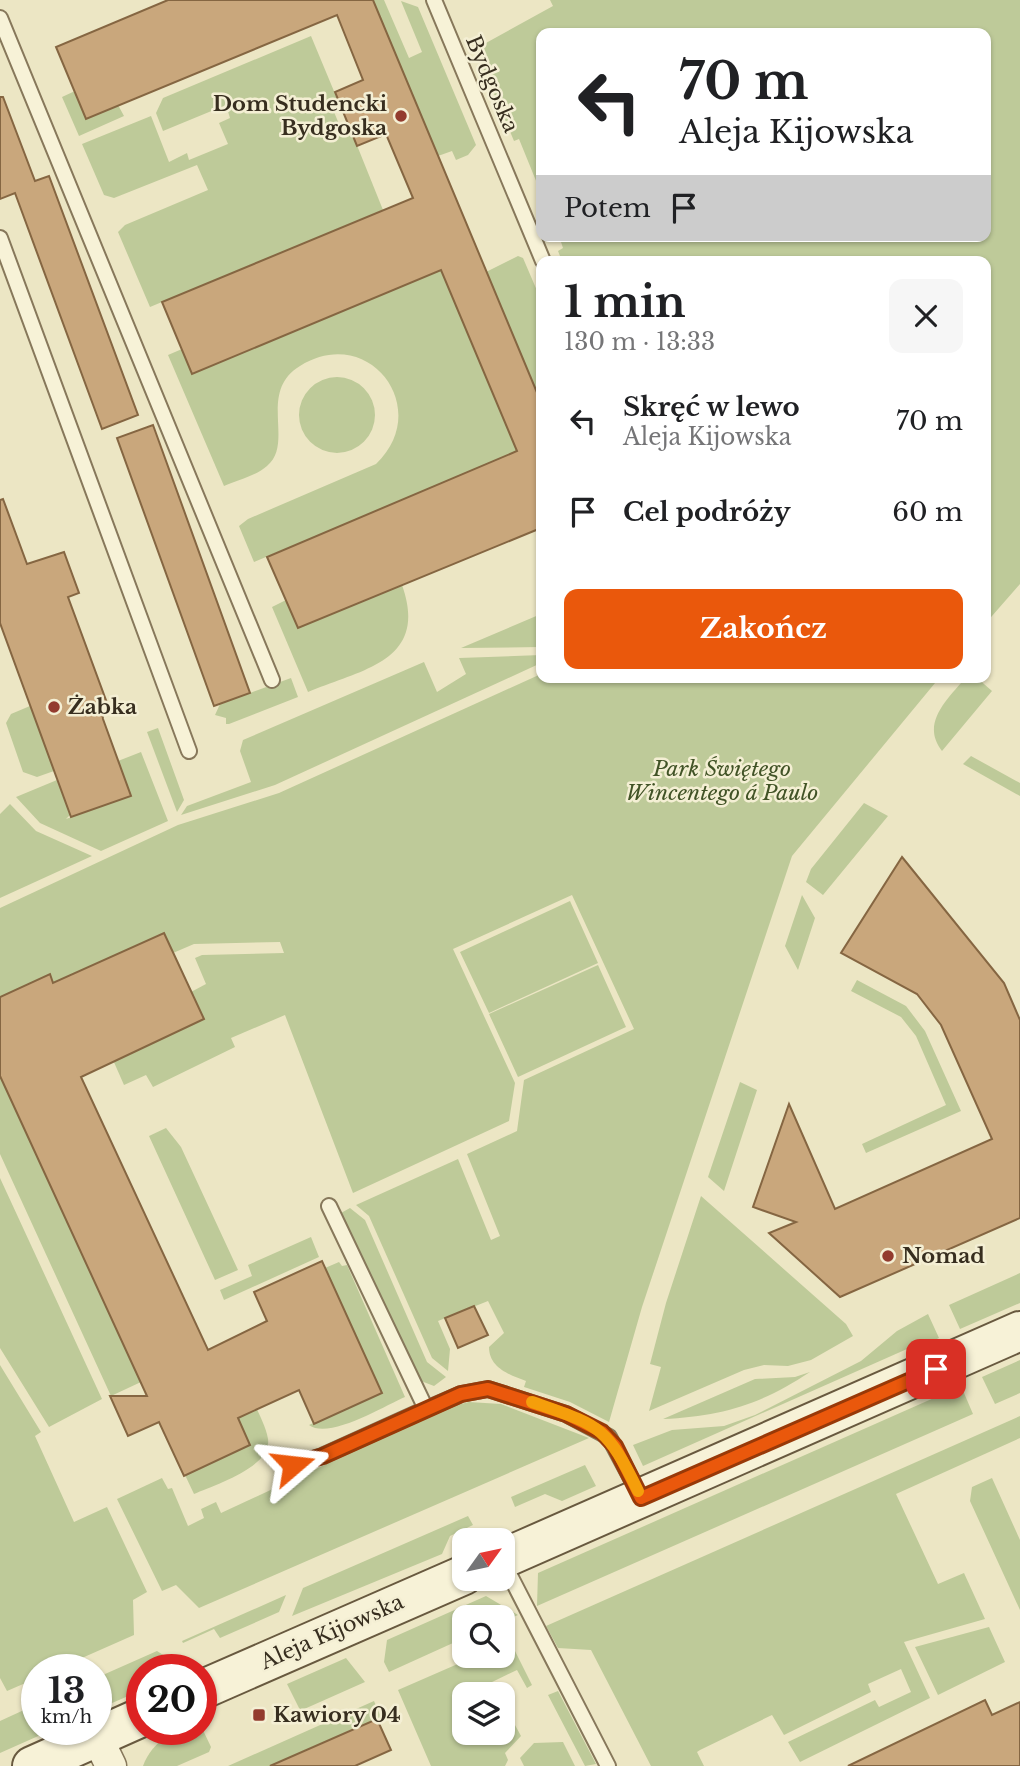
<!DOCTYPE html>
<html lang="pl">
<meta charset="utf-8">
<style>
body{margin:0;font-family:"Libre Baskerville",serif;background:#f6f6f6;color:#202124;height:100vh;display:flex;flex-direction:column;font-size:26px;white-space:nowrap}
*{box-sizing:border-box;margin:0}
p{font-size:23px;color:#757577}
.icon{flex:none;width:38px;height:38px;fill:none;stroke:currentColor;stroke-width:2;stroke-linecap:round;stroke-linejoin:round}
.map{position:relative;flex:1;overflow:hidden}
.side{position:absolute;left:536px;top:256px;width:455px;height:427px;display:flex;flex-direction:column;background:#fff;border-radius:14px;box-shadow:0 2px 5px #0004}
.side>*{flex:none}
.banner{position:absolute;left:536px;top:28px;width:455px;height:214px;border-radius:14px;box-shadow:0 2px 5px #0004;background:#fff;color:#202124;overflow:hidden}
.needle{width:46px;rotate:57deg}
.tools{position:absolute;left:452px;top:1528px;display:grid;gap:14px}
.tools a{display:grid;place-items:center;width:63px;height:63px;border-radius:14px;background:#fff;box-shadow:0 2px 5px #0004;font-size:35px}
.speed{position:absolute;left:21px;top:1654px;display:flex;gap:14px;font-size:35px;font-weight:700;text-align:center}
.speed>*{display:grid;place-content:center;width:91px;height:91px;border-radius:50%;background:#fff;box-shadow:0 2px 5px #0004;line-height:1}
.speed small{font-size:18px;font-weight:400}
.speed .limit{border:10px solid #d22;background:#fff;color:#111}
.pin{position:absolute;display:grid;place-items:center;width:60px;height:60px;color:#fff;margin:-30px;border-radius:14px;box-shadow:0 4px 10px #0006}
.me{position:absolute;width:77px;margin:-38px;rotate:73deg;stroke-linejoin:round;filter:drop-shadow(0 0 5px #0008)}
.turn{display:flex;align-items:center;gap:24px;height:147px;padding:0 28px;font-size:32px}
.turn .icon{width:91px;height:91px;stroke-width:2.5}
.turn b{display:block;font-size:49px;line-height:60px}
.then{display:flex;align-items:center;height:66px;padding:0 28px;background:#0003;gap:14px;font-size:26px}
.round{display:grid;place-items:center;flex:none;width:74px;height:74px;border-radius:14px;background:#f6f6f6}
.summary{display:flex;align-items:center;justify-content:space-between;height:119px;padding:0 28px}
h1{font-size:42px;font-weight:700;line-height:52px}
.cta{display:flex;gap:14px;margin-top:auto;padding:14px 28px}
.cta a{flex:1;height:80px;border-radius:14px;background:#ea580c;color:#fff;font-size:28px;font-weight:700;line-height:80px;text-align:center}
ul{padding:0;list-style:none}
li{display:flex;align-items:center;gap:21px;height:91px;padding:0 28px}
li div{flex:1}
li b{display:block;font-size:26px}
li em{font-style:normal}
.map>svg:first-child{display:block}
.green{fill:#beca99}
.building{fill:#c9a77c;stroke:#856642;stroke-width:2}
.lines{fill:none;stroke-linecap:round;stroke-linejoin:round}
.lane-casing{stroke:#87785b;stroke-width:18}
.street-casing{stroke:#87785b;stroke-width:33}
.secondary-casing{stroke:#68593f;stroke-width:42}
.lane{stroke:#f7f2d7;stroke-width:14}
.street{stroke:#f7f2d7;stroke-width:30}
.secondary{stroke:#f7f2d7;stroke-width:38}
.route-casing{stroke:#983908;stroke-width:18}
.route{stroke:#ea580c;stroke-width:12}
.slow{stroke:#f59e0b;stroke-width:12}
.poi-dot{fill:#933b2e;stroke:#f4efd4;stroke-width:2.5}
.labels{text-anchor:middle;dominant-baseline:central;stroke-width:5;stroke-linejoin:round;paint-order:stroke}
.street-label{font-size:21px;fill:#372e1f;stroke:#f4efd4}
.poi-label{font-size:21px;font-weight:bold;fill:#372e1f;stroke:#f4efd4;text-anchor:start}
.park-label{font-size:21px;font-style:italic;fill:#415326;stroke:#f4efd4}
</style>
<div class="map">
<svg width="1020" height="1766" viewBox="0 0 1020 1766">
<rect width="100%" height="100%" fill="#ece6c4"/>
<path class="green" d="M 371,0 L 384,0 L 409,58 L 422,52 L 401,1 L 418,7 L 476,145 L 468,155 L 456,160 L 452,151 L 438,156 Z
M 550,0 L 1020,0 L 1020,584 L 985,624 L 985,261 L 562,261 L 558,251 L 563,248 L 559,236 L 985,236 L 985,33 L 541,33 L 541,193 L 519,139 L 514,141 L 475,49 L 553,6 Z
M 311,36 L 341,108 L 334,112 L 342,131 L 350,128 L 383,210 L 150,307 L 118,232 L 125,225 L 208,190 L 197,165 L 114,198 L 104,195 L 82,144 L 151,116 L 169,162 L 187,153 L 189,160 L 228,144 L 219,123 L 230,118 L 226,105 L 163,131 L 156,113 L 163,98 Z
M 75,91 L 118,105 L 124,116 L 79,136 L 62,97 Z
M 518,256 L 523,258 L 541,300 L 541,402 L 486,272 Z
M 443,269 L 519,451 L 254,562 L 239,526 L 248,519 L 376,464 C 434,409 369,323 300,366 C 257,392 295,443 267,466 C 256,476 237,480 224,486 L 168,355 L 182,349 L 192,373 Z
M299 415a38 38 0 1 1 76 0a38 38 0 1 1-76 0Z
M 402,585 C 429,661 363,669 308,692 L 272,607 L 286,600 L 298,628 Z
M 541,614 L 541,647 L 461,648 Z
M 541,655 L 541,663 L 275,785 L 181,815 L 187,806 L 251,782 L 240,751 L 243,740 L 424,662 L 437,692 L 466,674 L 459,658 Z
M 541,674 L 541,677 L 940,677 L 792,856 L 642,1307 L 609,1422 L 570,1402 L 524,1387 L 526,1381 C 510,1375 489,1368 489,1347 L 504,1333 L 488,1301 L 438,1321 L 450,1349 L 448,1371 L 432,1358 L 369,1216 L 356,1205 L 458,1159 L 491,1240 L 500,1236 L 467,1154 L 517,1131 L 524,1080 L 634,1029 L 572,895 L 453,949 L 515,1083 L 509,1121 L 353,1193 L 285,1015 L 231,1038 L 235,1047 L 153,1087 L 146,1075 L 124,1085 L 113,1060 L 191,992 L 206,984 L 195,958 L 202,955 L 284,953 L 280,942 L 194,944 L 173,953 L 163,933 L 69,976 L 60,997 L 49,975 L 0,997 L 0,908 L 178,825 L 279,793 Z
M 966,677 L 976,677 L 992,691 L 942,751 C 920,723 948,699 966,677 Z
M 291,678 L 298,697 L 229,724 L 226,724 L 226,718 L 215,715 L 220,704 Z
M 30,706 L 54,771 L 37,777 L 23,772 L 6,723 L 11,714 Z
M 158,728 L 184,800 L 177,812 L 147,732 Z
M 141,752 L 168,821 L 101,851 L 40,823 L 16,797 L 57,780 L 70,815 L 66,819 L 130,796 L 118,761 Z
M 971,756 L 1020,783 L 1020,796 L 963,764 Z
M 864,803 L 888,816 L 823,895 L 806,882 L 811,869 Z
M 10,804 L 36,831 L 92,856 L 0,898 L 0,814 Z
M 802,895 L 815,918 L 798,970 L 785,946 Z
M 570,901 L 598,963 L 489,1013 L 460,952 Z
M 598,965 L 626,1027 L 518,1077 L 489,1014 Z
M 857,980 L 906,1006 L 925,1031 L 961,1111 L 866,1153 L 862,1144 L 946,1105 L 916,1036 L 901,1017 L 851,991 Z
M 0,1076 L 141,1382 L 111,1396 L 0,1154 Z
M 740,1082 L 757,1090 L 724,1191 L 708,1177 Z
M 166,1128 L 181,1147 L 238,1270 L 215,1280 L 149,1136 Z
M 0,1178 L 102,1399 L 49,1427 L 0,1348 Z
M 701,1196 L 846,1324 L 853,1336 L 811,1360 L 788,1366 L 764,1365 L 744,1370 L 649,1411 L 661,1367 L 650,1364 L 666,1303 Z
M 350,1208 L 365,1220 L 427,1362 L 446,1377 L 434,1386 L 421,1381 L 415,1373 L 341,1213 Z
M 311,1237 L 319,1257 L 224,1300 L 220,1290 L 252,1276 L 248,1265 Z
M 339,1262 L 342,1266 L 347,1265 L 405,1397 C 384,1406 329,1440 309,1425 L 382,1393 L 325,1268 Z
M 1020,1273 L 1020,1303 L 960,1329 L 949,1305 Z
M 928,1314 L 939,1338 L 918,1348 L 916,1345 L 643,1466 L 633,1445 L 672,1430 L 724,1426 L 755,1415 L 861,1361 L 897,1331 Z
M 1020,1360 L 1020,1393 L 995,1404 L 982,1377 Z
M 0,1365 L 41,1432 L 35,1436 L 74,1522 L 107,1507 L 147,1592 L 133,1600 L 134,1635 L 57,1669 L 37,1670 L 37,1678 L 7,1691 L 0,1678 Z
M 810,1372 C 760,1405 722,1416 663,1419 L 755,1379 L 795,1377 Z
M 961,1386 L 973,1414 L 537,1606 L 538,1573 Z
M 226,1391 L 252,1398 C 257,1411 266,1426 268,1439 C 272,1467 214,1485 194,1494 L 185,1475 L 250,1445 Z
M 469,1402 L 501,1404 L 589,1438 L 199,1608 L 176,1585 L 162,1591 L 117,1499 L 162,1478 L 168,1489 L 172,1488 L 188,1526 L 204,1518 L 201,1509 L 216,1502 L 221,1513 L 449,1407 Z
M 1020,1416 L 1020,1438 L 896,1494 L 938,1584 L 964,1573 L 985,1619 L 904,1642 L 930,1698 L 800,1762 L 788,1742 L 875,1700 L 879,1707 L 911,1692 L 901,1669 L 868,1684 L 871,1692 L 784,1735 L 772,1715 L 700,1750 L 697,1752 L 704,1766 L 651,1766 L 591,1650 L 558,1648 L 546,1626 Z
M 585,1465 L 596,1486 L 562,1501 L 545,1494 L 515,1507 L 511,1497 Z
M 992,1478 L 1020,1540 L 1020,1610 L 970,1501 L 972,1487 Z
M 468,1516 L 473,1525 L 450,1536 L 442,1554 L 292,1616 L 303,1588 Z
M 286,1595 L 279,1612 L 220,1638 L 214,1629 L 183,1643 L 182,1641 Z
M 486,1596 L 518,1615 L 502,1622 L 502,1617 L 464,1617 L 464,1638 L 389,1672 L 384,1662 L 387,1640 Z
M 989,1627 L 1005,1662 L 938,1695 L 915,1647 Z
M 510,1641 L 532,1685 L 527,1688 L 517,1670 L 490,1683 L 495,1694 L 464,1694 L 464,1732 L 502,1732 L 503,1703 L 521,1736 L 505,1753 L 508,1760 L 505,1766 L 431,1766 L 398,1690 L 476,1656 L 502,1656 L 502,1644 Z
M 157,1651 L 174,1662 L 177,1669 L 142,1670 L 142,1690 L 96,1710 L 96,1678 Z
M 346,1658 L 365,1682 L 302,1710 L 299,1708 L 287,1684 Z
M 558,1691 L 596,1764 L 585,1766 L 548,1695 Z
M 374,1701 L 381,1717 L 294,1755 L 297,1766 L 228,1766 Z
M 37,1704 L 37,1729 L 54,1729 L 0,1753 L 0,1721 Z
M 201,1726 L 211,1747 L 209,1752 L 177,1766 L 143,1766 C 153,1740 174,1729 201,1729 Z
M 563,1742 L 575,1766 L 524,1766 L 520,1758 L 534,1743 Z"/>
<path class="building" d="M 168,0 L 373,0 L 541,402 L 541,528 L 298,628 L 267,557 L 517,451 L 441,270 L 192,374 L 162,302 L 413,198 L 386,134 L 357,146 L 335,92 L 363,80 L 337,15 L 86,119 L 56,47 Z
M 0,97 L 3,97 L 35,181 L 49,176 L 138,415 L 102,429 L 15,193 L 0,199 Z
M 153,425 L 250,693 L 214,706 L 117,438 Z
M 3,499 L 27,564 L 64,552 L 79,593 L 68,597 L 107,703 L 101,705 L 103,719 L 131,796 L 71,817 L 0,623 L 0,500 Z
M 902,857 L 1004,983 L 1020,1020 L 1020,1218 L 840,1297 L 769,1233 L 796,1222 L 753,1207 L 789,1104 L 835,1209 L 992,1139 L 941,1025 L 917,994 L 841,953 Z
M 164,933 L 204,1019 L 81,1077 L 208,1350 L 267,1321 L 254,1292 L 322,1261 L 382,1393 L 314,1424 L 299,1390 L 238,1418 L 250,1445 L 184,1476 L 159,1422 L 128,1436 L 110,1396 L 147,1396 L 0,1076 L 0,997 L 50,974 L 53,983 Z
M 474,1306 L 488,1335 L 458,1348 L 445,1318 Z
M 985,1700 L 992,1715 L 1020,1702 L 1020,1766 L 848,1766 Z
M 377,1719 L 391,1750 L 355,1766 L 270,1766 Z"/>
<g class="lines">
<g class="lane-casing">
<path id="lane" d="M 434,0 L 543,261
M 0,18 L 272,680
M 0,238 L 189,751
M 329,1206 L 426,1409 L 461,1394 L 488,1389 L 566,1414 L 609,1437 L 641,1497
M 293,1465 L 322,1456 L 426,1409
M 503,1562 L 608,1766"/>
</g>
<g class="street-casing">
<path id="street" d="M 97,1737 L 111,1766"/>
</g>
<g class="secondary-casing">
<path id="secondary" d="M 502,1559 L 1020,1331
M 201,1690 L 464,1575
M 32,1766 L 142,1717"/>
</g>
<use href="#lane" class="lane"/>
<use href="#street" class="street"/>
<use href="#secondary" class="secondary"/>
</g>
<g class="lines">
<g class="route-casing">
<path id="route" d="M 293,1465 L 323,1456 L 461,1394 L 488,1389 L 566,1414 L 602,1432 L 615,1446 L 641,1498 L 936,1369"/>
</g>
<use href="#route" class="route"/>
<path class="slow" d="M 532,1402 C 600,1426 606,1425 638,1491"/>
</g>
<g class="poi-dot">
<circle cx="401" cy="116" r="7"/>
<circle cx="54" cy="707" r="7"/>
<circle cx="888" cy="1256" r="7"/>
<rect x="252" y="1708" width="14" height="14" rx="3.5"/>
</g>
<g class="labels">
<g class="street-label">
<text transform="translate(492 84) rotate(67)">Bydgoska</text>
<text transform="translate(332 1632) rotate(-24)">Aleja Kijowska</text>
</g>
<g class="poi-label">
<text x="387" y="104" text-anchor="end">Dom Studencki<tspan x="387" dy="24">Bydgoska</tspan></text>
<text x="68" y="707">Żabka</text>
<text x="902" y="1256">Nomad</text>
<text x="273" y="1715">Kawiory 04</text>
</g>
<g class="park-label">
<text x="722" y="769">Park Świętego<tspan x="722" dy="24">Wincentego á Paulo</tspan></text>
</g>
</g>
</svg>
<div class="tools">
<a><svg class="needle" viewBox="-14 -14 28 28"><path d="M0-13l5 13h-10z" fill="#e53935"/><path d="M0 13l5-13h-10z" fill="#757577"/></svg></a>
<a><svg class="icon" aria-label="search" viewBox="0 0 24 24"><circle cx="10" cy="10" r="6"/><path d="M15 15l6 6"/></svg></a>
<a><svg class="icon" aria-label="layers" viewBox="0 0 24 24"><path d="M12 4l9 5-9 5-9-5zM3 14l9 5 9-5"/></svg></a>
</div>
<div class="speed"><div>13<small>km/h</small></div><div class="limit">20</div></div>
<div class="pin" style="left:936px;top:1369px;background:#d93025"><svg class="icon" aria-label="arrive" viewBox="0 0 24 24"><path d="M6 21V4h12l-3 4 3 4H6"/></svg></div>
<svg class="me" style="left:293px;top:1465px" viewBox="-20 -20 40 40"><path d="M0-17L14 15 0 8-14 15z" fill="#ea580c" stroke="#fff" stroke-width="4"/></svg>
<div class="banner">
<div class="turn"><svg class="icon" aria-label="left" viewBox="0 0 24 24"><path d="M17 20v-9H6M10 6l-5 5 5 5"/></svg><div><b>70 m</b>Aleja Kijowska</div></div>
<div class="then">Potem<svg class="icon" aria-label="arrive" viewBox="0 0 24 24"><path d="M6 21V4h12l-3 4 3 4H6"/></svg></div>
</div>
<section class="side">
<div class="summary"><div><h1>1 min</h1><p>130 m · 13:33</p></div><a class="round"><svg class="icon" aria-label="close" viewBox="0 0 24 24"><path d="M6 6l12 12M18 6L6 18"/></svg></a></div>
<ul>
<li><svg class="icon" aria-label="left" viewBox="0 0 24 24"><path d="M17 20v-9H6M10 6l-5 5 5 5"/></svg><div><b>Skręć w lewo</b><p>Aleja Kijowska</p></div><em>70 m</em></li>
<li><svg class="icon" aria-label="arrive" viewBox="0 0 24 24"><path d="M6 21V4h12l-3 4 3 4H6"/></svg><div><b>Cel podróży</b></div><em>60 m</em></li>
</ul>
<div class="cta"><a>Zakończ</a></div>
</section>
</div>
